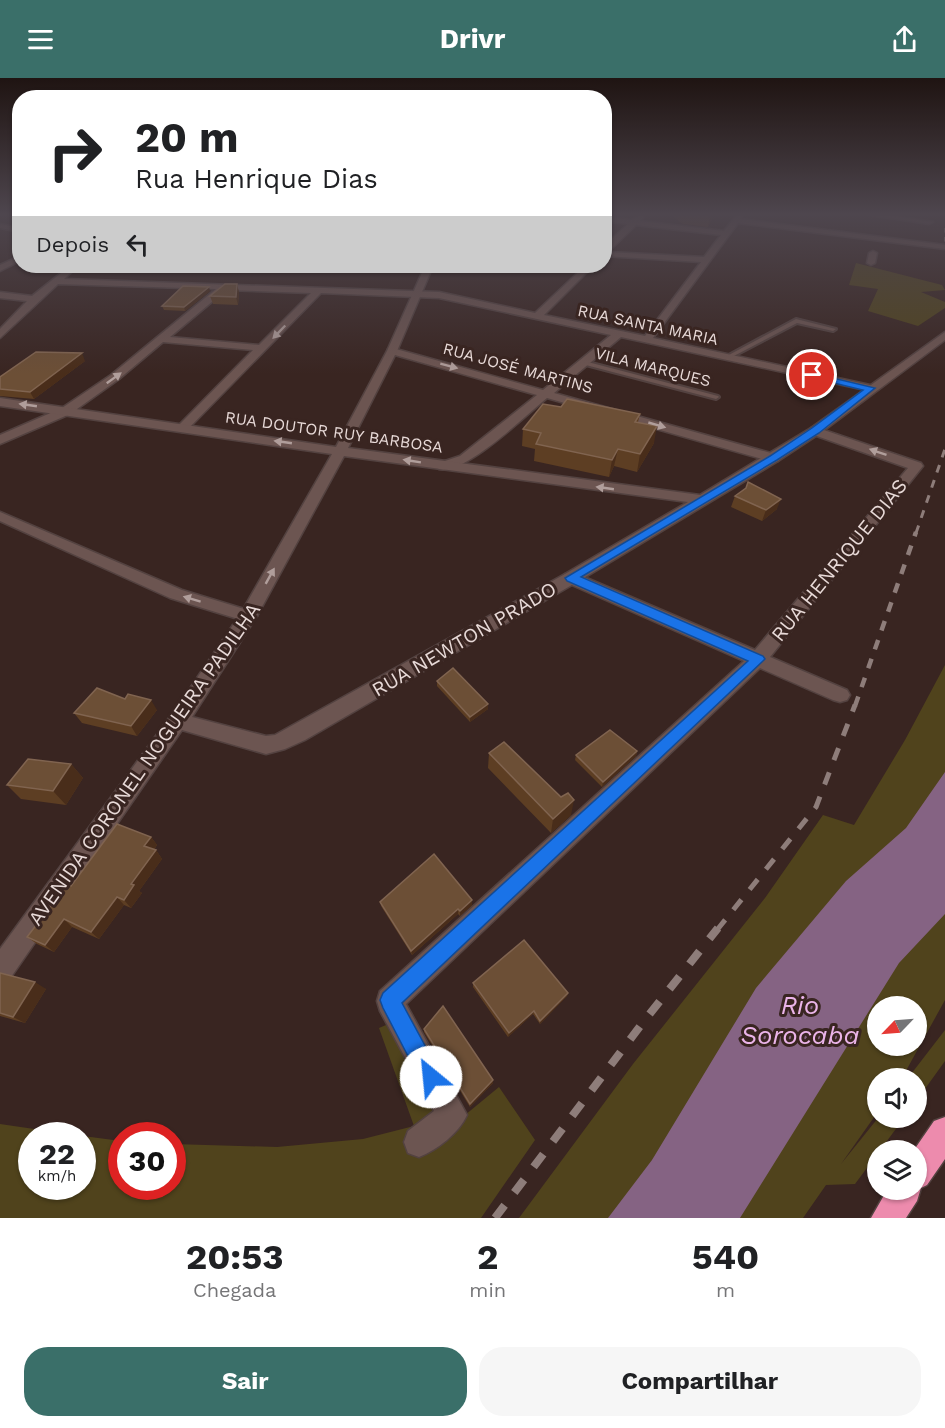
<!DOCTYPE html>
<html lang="pt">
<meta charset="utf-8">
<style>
body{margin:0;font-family:"Work Sans",sans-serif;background:#f6f6f6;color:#202124;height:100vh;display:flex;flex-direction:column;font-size:22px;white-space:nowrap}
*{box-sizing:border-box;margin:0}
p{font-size:20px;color:#757577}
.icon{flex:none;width:33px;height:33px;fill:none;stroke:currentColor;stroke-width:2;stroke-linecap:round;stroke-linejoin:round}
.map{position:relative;height:1140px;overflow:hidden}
.sheet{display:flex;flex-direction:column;background:#fff;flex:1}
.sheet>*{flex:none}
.banner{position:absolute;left:12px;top:12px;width:600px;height:183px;border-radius:24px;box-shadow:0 2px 4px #0004;background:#fff;color:#202124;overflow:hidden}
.needle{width:39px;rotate:245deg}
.buttons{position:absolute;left:867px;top:918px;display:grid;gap:12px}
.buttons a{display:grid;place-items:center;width:60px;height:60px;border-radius:50%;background:#fff;box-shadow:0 2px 4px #0004;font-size:30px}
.speed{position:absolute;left:18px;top:1044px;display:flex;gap:12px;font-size:30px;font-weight:700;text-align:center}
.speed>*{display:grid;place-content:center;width:78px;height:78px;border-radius:50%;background:#fff;box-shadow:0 2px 4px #0004;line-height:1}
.speed small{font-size:15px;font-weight:400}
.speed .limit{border:9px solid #d22;background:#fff;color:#111}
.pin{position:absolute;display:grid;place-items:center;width:51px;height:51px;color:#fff;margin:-26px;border:3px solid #fff;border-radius:50%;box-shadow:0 2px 6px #0007}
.me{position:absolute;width:66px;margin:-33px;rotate:332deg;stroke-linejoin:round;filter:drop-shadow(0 0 4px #0008)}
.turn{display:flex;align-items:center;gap:21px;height:126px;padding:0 24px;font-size:27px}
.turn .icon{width:78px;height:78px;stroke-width:2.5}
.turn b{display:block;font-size:42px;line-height:51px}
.then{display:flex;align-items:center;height:57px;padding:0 24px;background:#0003;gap:12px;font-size:22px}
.eta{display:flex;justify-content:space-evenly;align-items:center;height:102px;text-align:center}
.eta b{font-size:36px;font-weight:700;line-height:42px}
.primary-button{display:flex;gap:12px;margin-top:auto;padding:12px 24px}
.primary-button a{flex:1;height:69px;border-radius:24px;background:#3a6f69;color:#fff;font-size:24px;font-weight:700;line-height:69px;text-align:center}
.primary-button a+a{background:#f6f6f6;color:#202124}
header{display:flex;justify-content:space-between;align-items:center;height:78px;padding:0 24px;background:#3a6f69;color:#fff;font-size:27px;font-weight:700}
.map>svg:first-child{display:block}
.green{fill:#50431c;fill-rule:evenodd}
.water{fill:#856383}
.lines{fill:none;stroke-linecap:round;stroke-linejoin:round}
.lane-casing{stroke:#534240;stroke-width:4}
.street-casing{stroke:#534240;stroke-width:3}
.secondary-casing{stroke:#534240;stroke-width:3}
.highway-casing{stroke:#534240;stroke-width:3}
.lane{fill:#6c5551;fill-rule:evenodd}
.street{fill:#6c5551;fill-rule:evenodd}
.secondary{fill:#6c5551;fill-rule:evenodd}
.highway{fill:#ed8bad;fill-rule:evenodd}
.rail-far4{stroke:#8e7d7a;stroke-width:2;stroke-dasharray:4.5 4.5;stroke-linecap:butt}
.rail-far3{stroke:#8e7d7a;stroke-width:3;stroke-dasharray:8 8;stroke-linecap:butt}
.rail-far2{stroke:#8e7d7a;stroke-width:4.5;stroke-dasharray:10 10;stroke-linecap:butt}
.rail-far1{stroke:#8e7d7a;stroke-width:5;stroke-dasharray:13 13;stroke-linecap:butt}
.rail{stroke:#8e7d7a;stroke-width:8;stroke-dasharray:16 16;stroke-linecap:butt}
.wall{fill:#5d3e23}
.shaded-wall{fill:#492d1a}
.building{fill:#6c4f36;stroke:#806450;stroke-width:1.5}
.oneway{fill:#b09e9b}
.route{fill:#1a73e8;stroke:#114b97;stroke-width:1.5}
.labels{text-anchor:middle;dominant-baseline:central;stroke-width:6;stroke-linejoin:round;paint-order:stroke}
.far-street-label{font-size:16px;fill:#e8dad8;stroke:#392521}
.street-label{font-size:20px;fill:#e8dad8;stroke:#392521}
.near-water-label{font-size:26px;font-style:italic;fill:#ebb4e9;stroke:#392521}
</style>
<header><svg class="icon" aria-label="menu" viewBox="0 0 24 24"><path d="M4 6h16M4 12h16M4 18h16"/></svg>Drivr<svg class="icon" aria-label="share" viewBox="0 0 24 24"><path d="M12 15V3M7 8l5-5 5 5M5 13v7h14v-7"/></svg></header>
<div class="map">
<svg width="945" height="1140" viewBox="0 0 945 1140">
<rect width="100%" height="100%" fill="#392521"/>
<path class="green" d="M 856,185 L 942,207 L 945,212 L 921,214 L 945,224 L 945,230 L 918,248 L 868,233 L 878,211 L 849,207 Z
M 945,587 L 945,922 L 902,1000 L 878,1000 L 877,1035 L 841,1086 L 878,1040 L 904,1040 L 855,1106 L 826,1107 L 803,1140 L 519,1140 L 633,986 L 765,820 L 823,737 L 854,747 L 905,662 ZM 878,928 L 916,928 L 916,968 L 878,968 Z
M 386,947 L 439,1030 L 419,1075 L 499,1009 L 535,1062 L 481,1140 L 0,1140 L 0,1046 L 82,1058 L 32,1058 L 32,1108 L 82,1108 L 83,1058 L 121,1063 L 122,1108 L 172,1108 L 173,1066 L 277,1069 L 363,1061 L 414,1048 L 379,950 Z
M 945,952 L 945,983 L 917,1022 L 916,1000 L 908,1000 Z"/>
<path class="water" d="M 945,694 L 945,836 L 899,885 L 740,1140 L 608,1140 L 652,1082 L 756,910 L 846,803 L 906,750 Z"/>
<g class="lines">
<g class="lane-casing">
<path id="lane" d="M 796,241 L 836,251 L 833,253 L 797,245 L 730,280 L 725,279 Z
M 584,283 L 718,318 L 719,319 L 716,321 L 582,286 L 582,284 Z"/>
</g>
<g class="street-casing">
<path id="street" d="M 640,137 L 644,139 L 640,143 L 724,153 L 737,137 L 743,137 L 740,141 L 945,167 L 945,171 L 738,145 L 653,260 L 870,307 L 876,310 L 874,312 L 870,313 L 621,259 L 554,315 L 778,377 L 780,380 L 778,383 L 773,384 L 547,320 C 526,337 465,397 439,391 L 437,388 L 439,385 L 460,378 L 537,317 L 388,275 L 388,271 L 396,271 L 543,312 L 611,257 L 439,220 L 321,215 L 186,353 L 182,354 L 176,350 L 253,272 L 163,264 L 119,301 L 70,336 L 0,366 L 0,357 L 62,330 L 111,297 L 216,211 L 58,206 L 0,260 L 0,251 L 27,223 L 0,220 L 0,214 L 32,218 L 70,188 L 78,188 L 64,201 L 439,214 L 535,235 L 585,188 L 593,188 L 544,237 L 645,258 L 701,184 L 604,178 L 604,168 L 628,146 L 604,143 L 604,139 L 632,142 ZM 636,147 L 721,157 L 704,179 L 608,174 ZM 226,212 L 311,215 L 259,267 L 170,259 Z
M 870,137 L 888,137 L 933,144 L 929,146 Z
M 0,146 L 20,150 L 20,154 L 0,150 Z
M 873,173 L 877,175 L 875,185 L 871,187 L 867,185 L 869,175 Z
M 20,178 L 20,183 L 0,193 L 0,187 Z
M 193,188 L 202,188 L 196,193 L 190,193 L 189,191 Z
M 815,349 L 921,385 L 923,388 L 770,579 L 847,612 L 850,617 L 847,622 L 840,624 L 833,622 L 760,590 L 406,926 L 467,1037 C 459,1055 437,1072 419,1079 L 408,1075 L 404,1064 L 408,1053 L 434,1033 L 380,933 L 377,923 L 380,913 L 744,583 L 565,504 L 563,500 L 565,496 L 577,496 L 755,572 L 908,390 L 811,356 L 809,353 L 811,350 Z
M 0,434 L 182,512 L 254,534 L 257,538 L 254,542 L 248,544 L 170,520 L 0,443 Z"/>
</g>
<g class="secondary-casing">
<path id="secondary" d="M 425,188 L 433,188 L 397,273 L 348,370 L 700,417 L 811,350 L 945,254 L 945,262 L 819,356 L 778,383 L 577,504 L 305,662 L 285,671 L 266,676 L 182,652 L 9,902 L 0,906 L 0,871 L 180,625 L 241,535 L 332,376 L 0,328 L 0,320 L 336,369 L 387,273 ZM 344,378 L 688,424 L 565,496 L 275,657 L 266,658 L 192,639 L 257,538 Z"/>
</g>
<g class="highway-casing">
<path id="highway" d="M 945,1039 L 945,1081 L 927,1107 L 921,1110 L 917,1123 L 906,1140 L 871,1140 L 887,1112 L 916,1112 L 916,1072 L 914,1072 L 934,1043 Z"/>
</g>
<use href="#lane" class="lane"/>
<use href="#street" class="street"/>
<use href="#secondary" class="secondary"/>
<use href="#highway" class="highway"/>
<path class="rail-far4" d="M 945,150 L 945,168"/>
<path class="rail-far3" d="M 916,455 L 945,371"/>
<path class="rail-far2" d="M 855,628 L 916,454"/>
<path class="rail-far1" d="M 717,852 L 816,729 L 855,627"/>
<path class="rail" d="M 495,1140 L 644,943 L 718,850"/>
</g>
<path class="wall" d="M 671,137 L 714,137 L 708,149 L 683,146 Z
M 237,206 L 239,215 L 238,227 L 213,226 L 210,218 Z
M 210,213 L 185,233 L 164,232 L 162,228 Z
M 85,283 L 34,321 L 0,318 L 0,299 Z
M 561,329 L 640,336 L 638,344 L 654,365 L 637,394 L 614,388 L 609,399 L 534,383 L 535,371 L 522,368 L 523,351 Z
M 735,418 L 777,431 L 762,443 L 731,429 Z
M 437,603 L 488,631 L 470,644 L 437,608 Z
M 157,632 L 137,658 L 82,645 L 74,635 Z
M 637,673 L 636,678 L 602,709 L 575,682 L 576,677 Z
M 489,675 L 571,737 L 551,755 L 488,690 Z
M 71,686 L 83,700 L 66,727 L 21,721 L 7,707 Z
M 151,759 L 157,767 L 154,772 L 156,772 L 162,781 L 139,813 L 142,815 L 131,830 L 124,827 L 99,861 L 72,849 L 54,874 L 37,866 L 27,859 L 71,808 Z
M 472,822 L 472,827 L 460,838 L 458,836 L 412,877 L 381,828 L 380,824 Z
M 0,896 L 46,911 L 25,945 L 0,938 Z
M 473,905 L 568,915 L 567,918 L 540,946 L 533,936 L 508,959 L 473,909 Z
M 424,951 L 493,1005 L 470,1029 L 424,954 Z"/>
<path class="shaded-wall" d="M 711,137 L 714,137 L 708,149 L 710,138 Z
M 237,206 L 239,215 L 238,227 L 236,219 Z
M 209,209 L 210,213 L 185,233 L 184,229 Z
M 82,275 L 85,283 L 34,321 L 30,314 Z
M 657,348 L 654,365 L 637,394 L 640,376 Z
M 618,371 L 614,388 L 609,399 L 612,382 Z
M 781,421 L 777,431 L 762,443 L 766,432 Z
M 151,622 L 157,632 L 137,658 L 131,648 Z
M 488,626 L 488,631 L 470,644 L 470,639 Z
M 637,673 L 636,678 L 602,709 L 603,704 Z
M 71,686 L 83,700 L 66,727 L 53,713 Z
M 574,722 L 571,737 L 551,755 L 553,741 Z
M 151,759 L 157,767 L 151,776 L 144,768 Z
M 156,772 L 162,781 L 139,813 L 142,815 L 131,830 L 124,822 L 131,806 Z
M 117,819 L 124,827 L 99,861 L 91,854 Z
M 472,822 L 472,827 L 460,838 L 460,833 Z
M 458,831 L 458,836 L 412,877 L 411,873 Z
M 64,841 L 72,849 L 54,874 L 45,867 Z
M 35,904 L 46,911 L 25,945 L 13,939 Z
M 568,915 L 567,918 L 540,946 L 540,943 Z
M 534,933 L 533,936 L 508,959 L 509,955 Z
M 493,1002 L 493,1005 L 470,1029 L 470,1026 Z"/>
<path class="building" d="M 225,206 L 237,206 L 236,219 L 210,218 Z
M 183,208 L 209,209 L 184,229 L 162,228 Z
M 36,274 L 82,275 L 30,314 L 0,311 L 0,299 Z
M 567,321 L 640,336 L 635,344 L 657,348 L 640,376 L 618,371 L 612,382 L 536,366 L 541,355 L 523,351 L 543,326 L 561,329 Z
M 748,404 L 781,421 L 766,432 L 735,418 L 746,410 Z
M 453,590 L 488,626 L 470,639 L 437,603 Z
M 97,610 L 125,621 L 128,616 L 151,622 L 131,648 L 74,635 Z
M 610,652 L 637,673 L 603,704 L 576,677 Z
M 504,664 L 561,719 L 568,715 L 574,722 L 553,741 L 489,675 Z
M 28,681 L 71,686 L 53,713 L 7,707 Z
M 117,746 L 151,759 L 144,768 L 156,772 L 131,806 L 134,807 L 124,822 L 117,819 L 91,854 L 64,841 L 45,867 L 27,859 L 68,806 L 71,808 Z
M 434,776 L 472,822 L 460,833 L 458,831 L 411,873 L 380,824 Z
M 524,862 L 568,915 L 540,943 L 534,933 L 509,955 L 473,905 Z
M 0,895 L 35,904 L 13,939 L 0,935 Z
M 443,928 L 493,1002 L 470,1026 L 424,951 Z"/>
<defs><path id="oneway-solid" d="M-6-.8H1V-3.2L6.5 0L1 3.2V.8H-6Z" transform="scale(1.5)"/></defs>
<g class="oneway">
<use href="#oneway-solid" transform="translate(279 254) rotate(134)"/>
<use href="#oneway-solid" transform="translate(449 288) rotate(15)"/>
<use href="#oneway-solid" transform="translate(114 300) rotate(-36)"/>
<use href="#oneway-solid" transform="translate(28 327) rotate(-172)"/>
<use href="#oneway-solid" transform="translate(657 347) rotate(16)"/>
<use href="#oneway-solid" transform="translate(283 364) rotate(-172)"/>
<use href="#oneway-solid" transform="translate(878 374) rotate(-161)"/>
<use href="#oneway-solid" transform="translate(412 383) rotate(-171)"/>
<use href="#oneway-solid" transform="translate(605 410) rotate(-172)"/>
<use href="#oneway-solid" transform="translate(270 498) rotate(-61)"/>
<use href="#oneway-solid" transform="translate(192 521) rotate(-163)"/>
</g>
<linearGradient id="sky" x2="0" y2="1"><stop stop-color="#1f1412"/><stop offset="0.46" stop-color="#4e464e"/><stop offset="1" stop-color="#4e464e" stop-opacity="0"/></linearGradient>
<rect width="945" height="296" fill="url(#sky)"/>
<path class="route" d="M 812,295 L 875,310 L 819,355 L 777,382 L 581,499 L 763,578 L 765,581 L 402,925 L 442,999 L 439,1007 L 431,1010 L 423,1007 L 383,930 L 380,922 L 383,915 L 748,583 L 567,503 L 565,500 L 770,378 L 812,350 L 863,312 L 809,299 L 809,296 Z"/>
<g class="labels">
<g class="far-street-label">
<text transform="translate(648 247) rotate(12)">RUA SANTA MARIA</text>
<text transform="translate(653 289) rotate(14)">VILA MARQUES</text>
<text transform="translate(518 290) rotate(15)">RUA JOSÉ MARTINS</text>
<text transform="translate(334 354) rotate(8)">RUA DOUTOR RUY BARBOSA</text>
</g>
<g class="street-label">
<text transform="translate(839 482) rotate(-51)">RUA HENRIQUE DIAS</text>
<text transform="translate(464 561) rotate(-30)">RUA NEWTON PRADO</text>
<text transform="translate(144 686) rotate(-55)">AVENIDA CORONEL NOGUEIRA PADILHA</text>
</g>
<g class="near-water-label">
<text x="800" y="927">Rio<tspan x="800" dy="30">Sorocaba</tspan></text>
</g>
</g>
</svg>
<div class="buttons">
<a><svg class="needle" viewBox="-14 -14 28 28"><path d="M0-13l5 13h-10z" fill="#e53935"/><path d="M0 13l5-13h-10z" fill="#757577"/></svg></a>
<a><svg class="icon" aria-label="sound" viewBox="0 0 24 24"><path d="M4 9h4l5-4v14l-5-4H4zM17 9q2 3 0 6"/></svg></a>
<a><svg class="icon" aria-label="layers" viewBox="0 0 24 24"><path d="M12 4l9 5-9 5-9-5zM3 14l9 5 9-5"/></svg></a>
</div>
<div class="speed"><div>22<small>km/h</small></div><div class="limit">30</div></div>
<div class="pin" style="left:812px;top:297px;background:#d93025"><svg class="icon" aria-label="arrive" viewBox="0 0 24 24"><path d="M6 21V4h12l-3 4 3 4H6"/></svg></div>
<svg class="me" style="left:431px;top:999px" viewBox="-20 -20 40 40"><circle r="19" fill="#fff"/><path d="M0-13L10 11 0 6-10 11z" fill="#1a73e8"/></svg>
<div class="banner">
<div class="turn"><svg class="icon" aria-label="right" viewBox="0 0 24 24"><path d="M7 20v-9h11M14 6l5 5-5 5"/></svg><div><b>20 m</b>Rua Henrique Dias</div></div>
<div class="then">Depois<svg class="icon" aria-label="left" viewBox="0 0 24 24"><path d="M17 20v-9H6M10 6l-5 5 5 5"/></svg></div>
</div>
</div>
<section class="sheet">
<div class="eta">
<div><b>20:53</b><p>Chegada</p></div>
<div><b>2</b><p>min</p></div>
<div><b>540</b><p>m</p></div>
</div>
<div class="primary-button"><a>Sair</a><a>Compartilhar</a></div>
</section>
